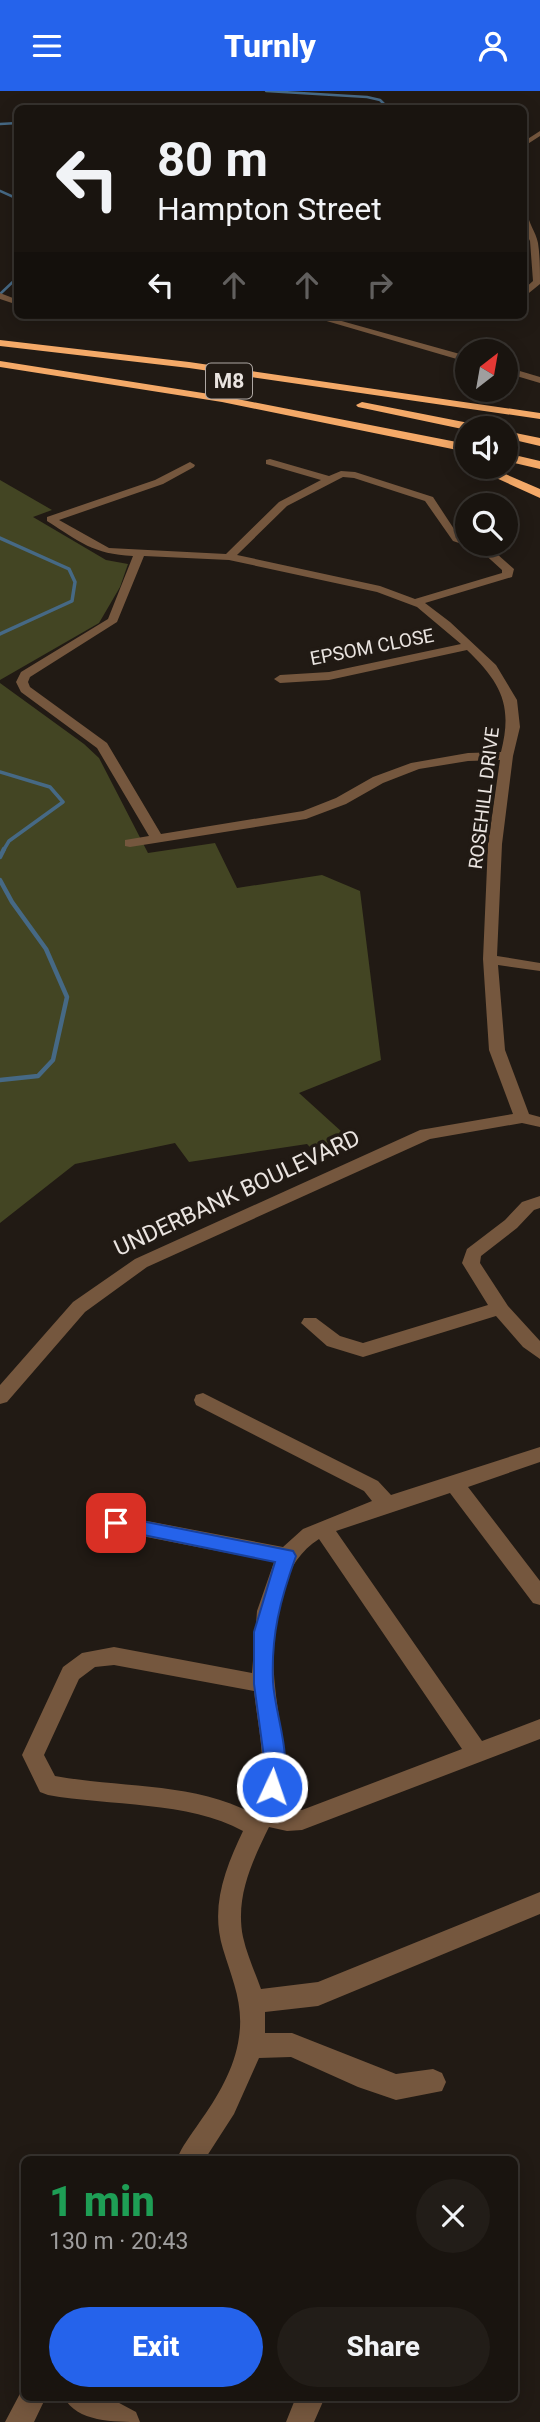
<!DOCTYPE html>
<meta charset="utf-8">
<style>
body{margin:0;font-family:Roboto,sans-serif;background:#221d18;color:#f1f3f6;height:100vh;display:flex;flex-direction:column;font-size:26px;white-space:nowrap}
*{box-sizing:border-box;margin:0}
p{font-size:23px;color:#9f9e9e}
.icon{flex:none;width:38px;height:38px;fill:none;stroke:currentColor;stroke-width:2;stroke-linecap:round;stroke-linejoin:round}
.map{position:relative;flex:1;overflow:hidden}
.details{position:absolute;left:21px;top:2065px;width:497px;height:245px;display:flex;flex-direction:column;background:#19140f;border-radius:10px;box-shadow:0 4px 18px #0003,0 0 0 2px #37332f}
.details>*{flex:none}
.top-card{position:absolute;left:14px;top:14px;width:513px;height:214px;border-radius:10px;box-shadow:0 4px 18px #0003,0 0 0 2px #37332f;background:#19140f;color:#f1f3f6;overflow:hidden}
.needle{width:46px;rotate:31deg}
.controls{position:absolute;left:455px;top:248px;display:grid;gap:14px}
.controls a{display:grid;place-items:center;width:63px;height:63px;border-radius:50%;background:#19140f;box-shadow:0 4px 18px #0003,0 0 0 2px #37332f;font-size:35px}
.pin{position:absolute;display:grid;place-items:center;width:60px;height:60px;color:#fff;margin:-30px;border-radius:14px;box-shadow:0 4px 10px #0006}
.me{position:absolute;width:77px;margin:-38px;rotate:3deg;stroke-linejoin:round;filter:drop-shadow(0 0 5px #0008)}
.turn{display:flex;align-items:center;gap:24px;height:147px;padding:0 28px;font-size:32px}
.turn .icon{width:91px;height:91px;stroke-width:2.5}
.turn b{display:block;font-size:49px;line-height:60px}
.lanes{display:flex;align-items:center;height:66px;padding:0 28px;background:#0003;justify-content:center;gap:35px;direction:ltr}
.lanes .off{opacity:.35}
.round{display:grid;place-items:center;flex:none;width:74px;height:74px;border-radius:37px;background:#221d18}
.overview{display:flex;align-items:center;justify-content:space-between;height:119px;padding:0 28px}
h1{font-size:42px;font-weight:800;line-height:52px;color:#1e9e55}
.cta{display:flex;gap:14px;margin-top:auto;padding:14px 28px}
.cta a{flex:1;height:80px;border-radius:42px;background:#2563eb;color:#fff;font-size:28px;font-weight:800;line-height:80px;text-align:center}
.cta a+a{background:#221d18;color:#f1f3f6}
header{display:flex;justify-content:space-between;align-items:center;height:91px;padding:0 28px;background:#2563eb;color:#fff;font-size:32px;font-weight:800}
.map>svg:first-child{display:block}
.green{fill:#434523}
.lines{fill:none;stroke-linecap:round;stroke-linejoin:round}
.stream-far2{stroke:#466985;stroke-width:2.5}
.stream-far1{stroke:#466985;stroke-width:3.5}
.stream{stroke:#466985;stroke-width:4.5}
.street{fill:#75573e;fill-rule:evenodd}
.highway{fill:#f4a968;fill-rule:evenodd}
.route{fill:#2563eb;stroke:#184099;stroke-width:2}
.labels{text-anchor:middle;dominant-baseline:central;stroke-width:7;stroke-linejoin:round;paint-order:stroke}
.far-street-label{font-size:19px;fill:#eae4e0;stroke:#211a14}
.shield{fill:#211a14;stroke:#aea7a3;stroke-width:2}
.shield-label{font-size:21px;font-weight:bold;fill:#eae4e0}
.street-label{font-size:23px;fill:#eae4e0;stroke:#211a14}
</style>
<header><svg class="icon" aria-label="menu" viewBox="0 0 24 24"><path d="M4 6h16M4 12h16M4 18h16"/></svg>Turnly<svg class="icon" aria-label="person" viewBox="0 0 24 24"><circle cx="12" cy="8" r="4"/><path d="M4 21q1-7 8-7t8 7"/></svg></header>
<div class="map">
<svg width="540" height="2331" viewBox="0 0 540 2331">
<rect width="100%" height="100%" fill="#211a14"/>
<path class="green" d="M 0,389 L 52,419 L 33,426 L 106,469 L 128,473 L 120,496 L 99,532 L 0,589 Z
M 0,592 L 84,653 L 99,667 L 148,762 L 215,752 L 237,797 L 322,784 L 360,800 L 381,969 L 299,1002 L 353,1051 L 320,1066 L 307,1053 L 189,1071 L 175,1052 L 75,1073 L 0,1132 Z"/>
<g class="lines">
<path class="stream-far2" d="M 266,0 L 367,6 L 380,9 L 384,13 L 382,18
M 0,33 L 18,32
M 0,100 L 18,108
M 0,203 L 18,186"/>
<path class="stream-far1" d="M 0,447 L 69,478 L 75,491 L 72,510 L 0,543
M 0,681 L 50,696 L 63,711 L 9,750 L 3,760"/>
<path class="stream" d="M 0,766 L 4,758
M 0,789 L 12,811 L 46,858 L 67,906 L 53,969 L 38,985 L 0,989"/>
<path class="street" d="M 540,40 L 540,45 L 523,56 L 523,51 Z
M 523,118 L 527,120 C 528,132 536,141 538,152 C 540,165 540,180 540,193 L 524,206 L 523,199 L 533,190 L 530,150 L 523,136 Z
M 0,202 L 18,209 L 18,214 L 0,208 Z
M 47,224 L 71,224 L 67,227 Z
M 306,224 L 320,224 L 467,265 L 467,271 Z
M 506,276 L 540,286 L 540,292 L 506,282 Z
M 270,368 L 329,385 L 341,380 L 355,381 L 433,406 L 454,438 L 467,449 L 467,453 L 488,455 L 514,478 L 512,486 L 425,512 L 450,531 L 496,574 L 517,609 L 520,636 L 513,665 L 502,753 L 497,865 L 540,872 L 540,880 L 498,874 L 505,959 L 529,1023 L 540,1026 L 540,1036 L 522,1032 L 430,1048 L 147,1176 L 85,1221 L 7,1311 L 0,1313 L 0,1294 L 73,1211 L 135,1168 L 420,1039 L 513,1023 L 489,959 L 483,868 L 488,753 L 500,669 L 468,670 L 419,678 L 383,692 L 346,713 L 306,728 L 130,756 L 125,755 L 125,749 L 149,745 L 97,657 L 21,601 L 16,591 L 21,581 L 108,528 L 133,465 C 93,463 80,451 47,430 L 47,426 L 155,389 L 190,371 L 195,374 L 194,376 L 163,393 L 59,429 L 109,457 L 226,463 L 279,411 L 321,389 L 266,373 L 266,369 ZM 343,386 L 354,387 L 425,410 L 453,450 L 480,459 L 502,479 L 502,482 L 415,508 L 380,495 L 237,464 L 287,415 ZM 144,465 L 229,469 L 377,501 L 417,516 L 461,553 L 329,581 L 280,584 L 274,588 L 280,592 L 329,589 L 467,559 C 501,592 513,614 501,661 L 468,662 L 411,672 L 373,686 L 336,707 L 303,720 L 161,743 L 107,652 L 30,596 L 28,591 L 30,586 L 117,531 Z
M 540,1105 L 540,1117 L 534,1119 L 517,1137 L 481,1165 L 480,1172 L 508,1215 L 540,1250 L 540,1268 L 523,1256 L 496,1225 L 363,1266 L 327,1255 L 301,1232 L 304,1227 L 316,1227 L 340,1245 L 363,1252 L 488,1214 L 462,1172 L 467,1158 L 505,1129 L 522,1111 Z
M 203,1302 L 378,1390 L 391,1404 L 540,1356 L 540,1371 L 468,1396 L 540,1490 L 540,1514 L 533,1512 L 450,1402 L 336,1440 L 482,1650 L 540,1628 L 540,1648 L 302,1739 L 287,1740 L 269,1736 C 252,1771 235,1806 243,1846 C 247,1864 255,1881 261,1898 L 318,1891 L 540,1801 L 540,1823 L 318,1915 L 265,1921 L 265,1942 L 292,1942 L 396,1983 L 433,1978 L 442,1982 L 446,1991 L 442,2000 L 396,2009 L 358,1996 L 291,1966 L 259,1967 L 234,2023 L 205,2068 L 177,2068 C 182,2055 191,2044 199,2032 C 217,2007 235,1977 239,1946 C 244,1913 232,1888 223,1858 C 210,1816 225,1778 243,1740 C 189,1710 109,1715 48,1704 L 40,1701 L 22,1664 L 63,1576 L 82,1562 L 114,1556 L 252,1582 L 257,1520 L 274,1471 L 116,1440 L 109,1438 L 106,1432 L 109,1426 L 116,1424 L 283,1456 L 303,1438 L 372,1410 L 364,1400 L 196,1314 L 194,1309 L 196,1304 ZM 319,1448 L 462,1658 L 302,1719 L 277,1717 C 292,1675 279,1638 275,1595 C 270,1547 274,1476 319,1448 ZM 114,1574 L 254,1600 C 259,1647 270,1676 252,1722 C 192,1691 120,1697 55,1685 L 44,1664 L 79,1588 L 95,1576 Z
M 24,2295 L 24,2306 L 46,2306 L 34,2331 L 5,2331 Z
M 64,2306 L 108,2306 L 136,2321 L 140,2331 C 115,2331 76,2331 64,2306 Z
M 296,2306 L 325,2306 L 314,2331 L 286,2331 Z"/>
<path class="highway" d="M 0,249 L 189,271 L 540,322 L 540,328 L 189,277 L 0,255 Z
M 0,270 L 222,305 L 467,353 L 467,361 L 222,311 L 0,276 Z
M 362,311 L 479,334 L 485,338 L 467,339 L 358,316 L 356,314 Z
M 506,340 L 540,347 L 540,355 L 506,347 Z
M 506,362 L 540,370 L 540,378 L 506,370 Z
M 472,376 L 489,376 L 540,398 L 540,407 Z"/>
</g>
<path class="route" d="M 116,1425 L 293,1460 L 296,1465 C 280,1509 271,1544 273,1591 C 275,1626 295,1669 279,1702 L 272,1705 L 265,1702 L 262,1696 L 265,1674 L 254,1593 L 254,1541 L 275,1471 L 109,1437 L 107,1432 L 109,1427 Z"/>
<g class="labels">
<g class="far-street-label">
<text transform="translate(372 556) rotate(-11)">EPSOM CLOSE</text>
<text transform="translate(484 707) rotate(-83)">ROSEHILL DRIVE</text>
</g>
<rect class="shield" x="206" y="272.5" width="46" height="35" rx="5"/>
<g class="shield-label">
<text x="229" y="290">M8</text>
</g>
<g class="street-label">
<text transform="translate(237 1102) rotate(-25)">UNDERBANK BOULEVARD</text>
</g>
</g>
</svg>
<div class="controls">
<a><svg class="needle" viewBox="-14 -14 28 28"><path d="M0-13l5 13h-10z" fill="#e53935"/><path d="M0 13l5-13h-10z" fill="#9f9e9e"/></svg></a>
<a><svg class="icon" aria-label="sound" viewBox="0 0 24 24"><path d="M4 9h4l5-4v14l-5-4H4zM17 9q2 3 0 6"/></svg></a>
<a><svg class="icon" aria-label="search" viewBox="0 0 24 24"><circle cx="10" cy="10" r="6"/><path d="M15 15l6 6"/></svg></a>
</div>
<div class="pin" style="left:116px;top:1432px;background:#d93025"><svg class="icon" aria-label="arrive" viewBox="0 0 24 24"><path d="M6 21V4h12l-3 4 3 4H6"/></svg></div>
<svg class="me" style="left:272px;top:1696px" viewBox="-20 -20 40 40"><circle r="17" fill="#2563eb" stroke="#fff" stroke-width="3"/><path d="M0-11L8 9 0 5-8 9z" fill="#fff"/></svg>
<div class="top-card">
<div class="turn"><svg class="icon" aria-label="left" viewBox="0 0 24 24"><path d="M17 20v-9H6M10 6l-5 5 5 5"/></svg><div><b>80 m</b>Hampton Street</div></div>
<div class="lanes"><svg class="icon" aria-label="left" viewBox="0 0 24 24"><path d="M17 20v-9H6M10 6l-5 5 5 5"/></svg><svg class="icon off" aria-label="ahead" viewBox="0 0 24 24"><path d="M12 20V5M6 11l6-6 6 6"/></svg><svg class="icon off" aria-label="ahead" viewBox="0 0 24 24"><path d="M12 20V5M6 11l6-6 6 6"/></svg><svg class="icon off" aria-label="right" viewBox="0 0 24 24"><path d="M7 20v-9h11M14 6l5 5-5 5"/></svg></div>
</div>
<section class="details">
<div class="overview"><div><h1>1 min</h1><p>130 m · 20:43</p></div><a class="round"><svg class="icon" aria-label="close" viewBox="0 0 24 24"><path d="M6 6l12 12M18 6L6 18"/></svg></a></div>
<div class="cta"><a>Exit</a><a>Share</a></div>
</section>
</div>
